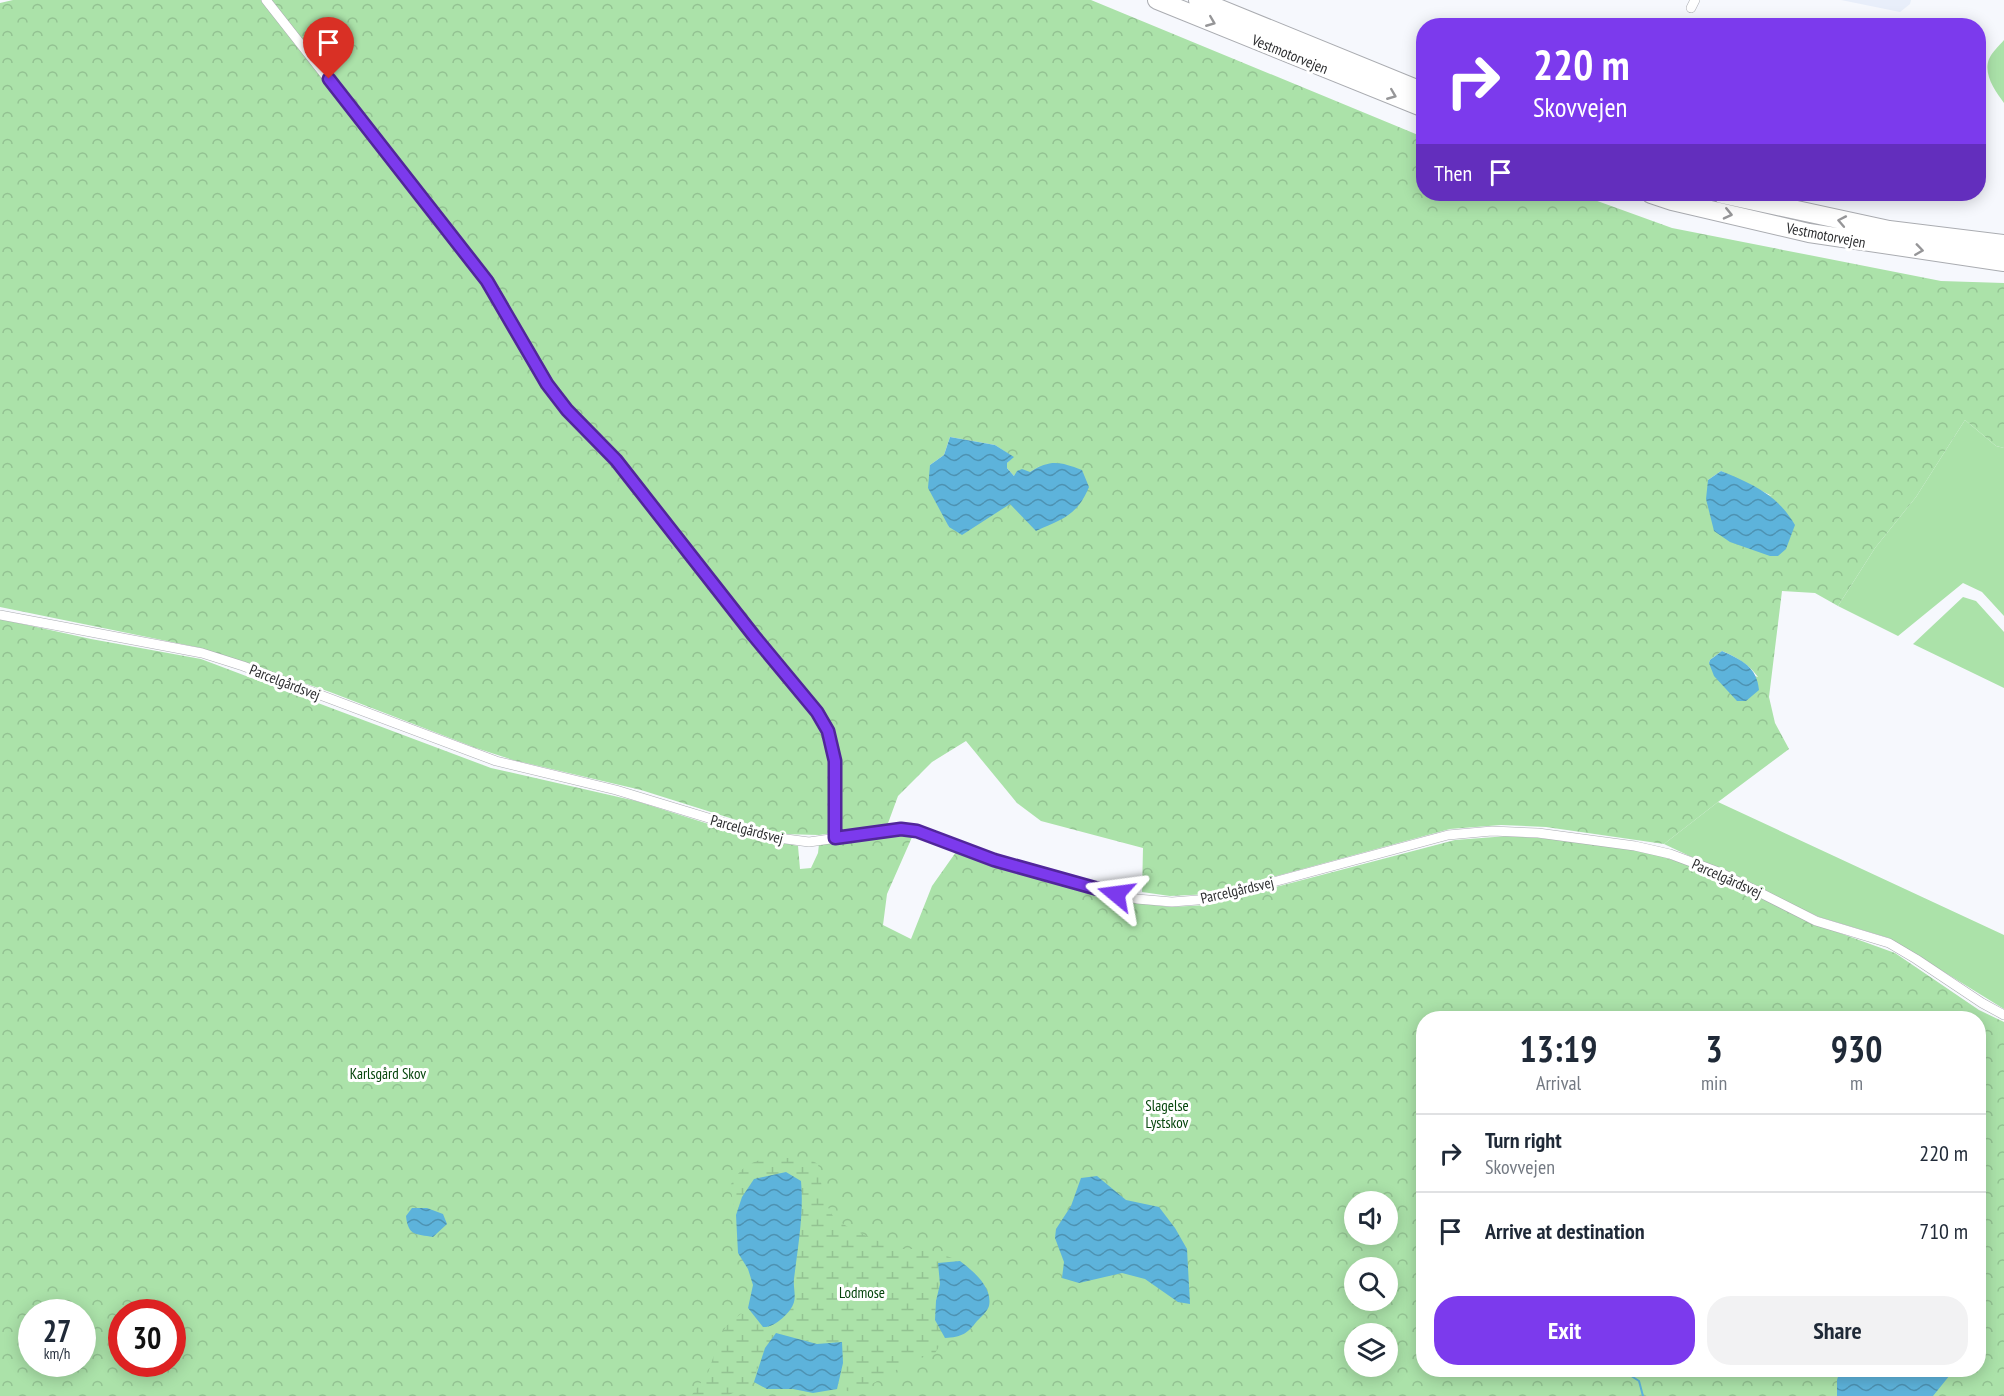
<!DOCTYPE html>
<meta charset="utf-8">
<style>
body{margin:0;font-family:"PT Sans Narrow",sans-serif;background:#f2f2f3;color:#1f2937;height:100vh;display:flex;flex-direction:column;font-size:22px;white-space:nowrap}
*{box-sizing:border-box;margin:0}
p{font-size:20px;color:#747a83}
.icon{flex:none;width:33px;height:33px;fill:none;stroke:currentColor;stroke-width:2;stroke-linecap:round;stroke-linejoin:round}
.map{position:relative;flex:1;overflow:hidden}
.sheet{position:absolute;left:1416px;top:1011px;width:570px;height:366px;display:flex;flex-direction:column;background:#fff;border-radius:24px;box-shadow:0 3px 15px #0003}
.sheet>*{flex:none}
.banner{position:absolute;left:1416px;top:18px;width:570px;height:183px;border-radius:24px;box-shadow:0 3px 15px #0003;background:#7c3aed;color:#fff;overflow:hidden}
.buttons{position:absolute;left:1344px;top:1191px;display:grid;gap:12px}
.buttons a{display:grid;place-items:center;width:54px;height:54px;border-radius:50%;background:#fff;box-shadow:0 3px 15px #0003;font-size:30px}
.speed{position:absolute;left:18px;top:1299px;display:flex;gap:12px;font-size:30px;font-weight:700;text-align:center}
.speed>*{display:grid;place-content:center;width:78px;height:78px;border-radius:50%;background:#fff;box-shadow:0 3px 15px #0003;line-height:1}
.speed small{font-size:15px;font-weight:400}
.speed .limit{border:9px solid #d22;background:#fff;color:#111}
.pin{position:absolute;display:grid;place-items:center;width:51px;height:51px;color:#fff;margin:-62px -26px;border-radius:50% 50% 50% 0;rotate:-45deg;box-shadow:0 0 6px #0007}
.pin .icon{rotate:45deg}
.me{position:absolute;width:66px;margin:-33px;rotate:286deg;stroke-linejoin:round;filter:drop-shadow(0 0 4px #0008)}
.turn{display:flex;align-items:center;gap:21px;height:126px;padding:0 18px;font-size:27px}
.turn .icon{width:78px;height:78px;stroke-width:2.5}
.turn b{display:block;font-size:42px;line-height:51px}
.then{display:flex;align-items:center;height:57px;padding:0 18px;background:#0003;gap:12px;font-size:22px}
.eta{display:flex;justify-content:space-evenly;align-items:center;height:102px;text-align:center}
.eta b{font-size:36px;font-weight:700;line-height:42px}
.button{display:flex;gap:12px;margin-top:auto;padding:12px 18px}
.button a{flex:1;height:69px;border-radius:24px;background:#7c3aed;color:#fff;font-size:24px;font-weight:700;line-height:69px;text-align:center}
.button a+a{background:#f2f2f3;color:#1f2937}
ul{padding:0;list-style:none}
li{display:flex;align-items:center;gap:18px;height:78px;padding:0 18px;border-top:2px solid #e0e1e3}
li div{flex:1}
li b{display:block;font-size:22px}
li em{font-style:normal}
.map>svg:first-child{display:block}
.built{fill:#e8eefa}
.green{fill:#abe2a9}
.forest{fill:url(#forest-crowns);fill-rule:evenodd}
.wetland{fill:url(#wetland-marsh)}
.water{fill:url(#water-waves)}
.lines{fill:none;stroke-linecap:round;stroke-linejoin:round}
.stream{stroke:#5db3db;stroke-width:2}
.street-casing{stroke:#aaacb1;stroke-width:10}
.highway-casing{stroke:#aaacb1;stroke-width:20}
.street{stroke:#fff;stroke-width:9}
.highway{stroke:#fff;stroke-width:18}
.oneway{stroke:#969698}
.route-casing{stroke:#51269a;stroke-width:15}
.route{stroke:#7c3aed;stroke-width:10}
.labels{text-anchor:middle;dominant-baseline:central;stroke-width:6;stroke-linejoin:round;paint-order:stroke}
.street-label{font-size:15px;fill:#2d2e30;stroke:#fff}
.park-label{font-size:15px;fill:#06450c;stroke:#fff}
</style>
<div class="map">
<svg width="2004" height="1396" viewBox="0 0 2004 1396">
<defs>
<pattern id="forest-crowns" width="20" height="18" patternUnits="userSpaceOnUse" patternTransform="scale(1.5)"><rect width="20" height="18" fill="#abe2a9"/><path d="M2 6a3 3 0 1 1 6 0M12 15a3 3 0 1 1 6 0" fill="none" stroke="#93c292"/></pattern>
<pattern id="wetland-marsh" width="20" height="14" patternUnits="userSpaceOnUse" patternTransform="scale(1.5)"><rect width="20" height="14" fill="#abe2a9"/><path d="M1 5h8M5 5V1M11 12h8M15 12V8" fill="none" stroke="#93c292"/></pattern>
<pattern id="water-waves" width="16" height="10" patternUnits="userSpaceOnUse" patternTransform="scale(1.5)"><rect width="16" height="10" fill="#5db3db"/><path d="M0 5q4-4 8 0t8 0" fill="none" stroke="#4d92b2"/></pattern>
</defs>
<rect width="100%" height="100%" fill="#f6f8fd"/>
<path class="built" d="M 1841,0 L 1911,0 L 1910,4 L 1900,12 Z"/>
<path class="green" d="M 2004,40 L 2004,103 C 1995,91 1983,74 1989,59 C 1992,52 2000,45 2004,40 Z
M 1965,420 L 1996,446 L 2004,448 L 2004,616 L 1982,592 L 1963,583 L 1898,636 L 1838,606 L 1875,548 L 1916,497 Z
M 1963,597 L 1976,601 L 2004,632 L 2004,688 L 1913,644 Z
M 1718,802 L 2004,935 L 2004,1009 L 1889,938 L 1819,917 L 1664,844 Z"/>
<path class="forest" d="M 13,0 L 1091,0 L 1423,137 L 1424,194 L 1578,194 L 1672,228 L 1941,281 L 2004,283 L 2004,448 L 1996,446 L 1965,420 L 1916,497 L 1875,548 L 1838,606 L 1815,593 L 1782,591 L 1769,697 L 1775,723 L 1789,749 L 1718,802 L 1664,844 L 1546,827 L 1501,825 L 1450,829 L 1210,894 L 1170,896 L 1142,892 L 1143,848 L 1041,821 L 1017,803 L 966,741 L 932,762 L 898,796 L 887,826 L 819,835 L 781,834 L 641,790 L 513,760 L 476,748 L 330,692 L 201,648 L 0,607 L 0,3 ZM 950,437 L 995,445 L 1013,457 L 1007,463 L 1007,468 L 1014,476 L 1030,472 L 1041,465 L 949,527 L 930,465 L 944,455 ZM 1721,471 L 1772,496 L 1708,480 ZM 1722,651 C 1736,657 1749,664 1758,677 L 1709,663 L 1710,660 Z
M 0,619 L 91,639 L 201,659 L 491,768 L 636,801 L 737,833 L 798,846 L 800,869 L 811,868 L 818,853 L 819,844 L 888,834 L 913,835 L 887,894 L 883,925 L 911,939 L 932,886 L 956,852 L 1087,892 L 1136,903 L 1171,907 L 1207,905 L 1455,840 L 1508,836 L 1553,839 L 1638,849 L 1704,870 L 1812,923 L 1895,953 L 1979,1010 L 2004,1022 L 2004,1396 L 0,1396 ZM 1424,1018 L 1978,1018 L 1978,1370 L 1424,1370 ZM 1354,1202 L 1388,1202 L 1388,1234 L 1354,1234 ZM 1354,1268 L 1388,1268 L 1388,1300 L 1354,1300 ZM 32,1312 L 82,1312 L 82,1364 L 32,1364 ZM 122,1312 L 172,1312 L 172,1364 L 122,1364 ZM 1354,1334 L 1388,1334 L 1388,1366 L 1354,1366 Z"/>
<path class="wetland" d="M 807,1158 L 818,1164 L 824,1200 L 834,1218 L 851,1229 L 896,1249 L 928,1249 L 960,1261 L 938,1263 L 940,1284 L 936,1301 L 935,1320 L 945,1338 L 935,1353 L 910,1362 L 865,1388 L 852,1392 L 837,1389 L 843,1363 L 842,1342 L 817,1344 L 794,1337 L 757,1369 L 754,1382 L 727,1396 L 691,1396 L 708,1373 L 718,1343 L 726,1326 L 748,1308 L 757,1321 L 794,1303 L 794,1282 L 802,1196 L 742,1197 L 736,1215 L 730,1186 C 748,1152 773,1159 807,1158 Z"/>
<path class="water" d="M 950,437 L 995,445 L 1014,457 L 1007,463 L 1007,468 L 1014,476 L 1017,471 L 1022,469 L 1030,472 C 1051,459 1060,462 1082,470 L 1089,487 C 1077,516 1062,519 1036,531 L 1010,504 L 962,535 L 949,527 L 928,488 L 930,465 L 944,455 Z
M 1721,471 C 1752,484 1777,494 1795,525 L 1786,549 L 1778,556 L 1770,556 L 1730,542 L 1714,531 L 1706,499 L 1708,480 Z
M 1722,651 C 1742,660 1757,667 1759,690 L 1746,701 L 1737,701 L 1714,676 L 1709,663 L 1710,660 Z
M 786,1172 L 801,1181 C 804,1213 798,1246 794,1279 C 793,1286 796,1295 794,1302 C 791,1313 774,1328 763,1327 L 748,1308 L 753,1285 L 748,1269 L 738,1253 L 736,1215 L 742,1197 L 754,1179 Z
M 1097,1176 L 1126,1200 L 1159,1207 L 1175,1228 L 1187,1249 L 1190,1304 L 1178,1302 L 1145,1279 L 1122,1273 L 1079,1283 L 1062,1278 L 1064,1262 L 1055,1238 L 1056,1229 L 1071,1206 L 1081,1178 Z
M 412,1208 L 427,1208 L 443,1214 L 447,1224 L 433,1237 C 416,1234 408,1236 406,1216 Z
M 960,1261 C 973,1271 993,1287 989,1306 C 987,1312 981,1317 977,1321 C 967,1334 962,1337 945,1338 L 935,1320 L 936,1301 L 940,1284 L 938,1263 Z
M 776,1333 L 817,1344 L 842,1342 L 843,1363 L 837,1389 L 813,1393 L 793,1389 L 767,1389 L 754,1382 L 765,1348 Z
M 1840,1370 L 1954,1370 L 1933,1396 L 1837,1396 L 1837,1380 Z"/>
<g class="lines">
<path class="stream" d="M 1622,1370 L 1639,1381 L 1643,1396"/>
<g class="street-casing">
<path id="street" d="M 266,0 L 487,281 L 547,384 L 566,410 L 616,461 L 754,636 L 817,712 L 828,731 L 835,761 L 835,838
M 1691,8 L 1695,0
M 0,615 L 202,653 L 243,666 L 496,761 L 616,790 L 771,837 L 809,842 L 901,829 L 917,831 L 994,860 L 1137,899 L 1172,902 L 1210,899 L 1448,835 L 1492,831 L 1538,833 L 1635,846 L 1670,854 L 1721,873 L 1816,921 L 1889,943 L 1916,959 L 1982,1003 L 2004,1015"/>
</g>
<g class="highway-casing">
<path id="highway" d="M 1157,0 L 1424,108
M 1198,0 L 1424,92
M 1651,194 L 1672,201 L 1809,233 L 2004,262
M 1722,194 L 1889,230 L 2004,244"/>
</g>
<use href="#street" class="street"/>
<use href="#highway" class="highway"/>
</g>
<defs><path id="oneway-chevron" d="M-2-3.5L2.5 0L-2 3.5" fill="none" stroke-width="1.6" stroke-linecap="round" stroke-linejoin="round" transform="scale(1.5)"/></defs>
<g class="oneway">
<use href="#oneway-chevron" transform="translate(1211 22) rotate(22)"/>
<use href="#oneway-chevron" transform="translate(1392 95) rotate(22)"/>
<use href="#oneway-chevron" transform="translate(1728 214) rotate(13)"/>
<use href="#oneway-chevron" transform="translate(1842 221) rotate(-169)"/>
<use href="#oneway-chevron" transform="translate(1919 250) rotate(8)"/>
</g>
<g class="lines">
<g class="route-casing">
<path id="route" d="M 329,79 L 487,281 L 547,384 L 567,410 L 616,460 L 754,636 L 817,712 L 828,731 L 835,761 L 835,838 L 901,829 L 917,831 L 994,860 L 1116,894"/>
</g>
<use href="#route" class="route"/>
</g>
<g class="labels">
<g class="street-label">
<text transform="translate(1290 54) rotate(22)">Vestmotorvejen</text>
<text transform="translate(1826 235) rotate(11)">Vestmotorvejen</text>
<text transform="translate(285 682) rotate(21)">Parcelgårdsvej</text>
<text transform="translate(747 829) rotate(15)">Parcelgårdsvej</text>
<text transform="translate(1727 878) rotate(24)">Parcelgårdsvej</text>
<text transform="translate(1237 890) rotate(-13)">Parcelgårdsvej</text>
</g>
<g class="park-label">
<text x="388" y="1073">Karlsgård Skov</text>
<text x="1167" y="1105">Slagelse<tspan x="1167" dy="17">Lystskov</tspan></text>
<text x="862" y="1292">Lodmose</text>
</g>
</g>
</svg>
<div class="buttons">
<a><svg class="icon" aria-label="sound" viewBox="0 0 24 24"><path d="M4 9h4l5-4v14l-5-4H4zM17 9q2 3 0 6"/></svg></a>
<a><svg class="icon" aria-label="search" viewBox="0 0 24 24"><circle cx="10" cy="10" r="6"/><path d="M15 15l6 6"/></svg></a>
<a><svg class="icon" aria-label="layers" viewBox="0 0 24 24"><path d="M12 4l9 5-9 5-9-5zM3 14l9 5 9-5"/></svg></a>
</div>
<div class="speed"><div>27<small>km/h</small></div><div class="limit">30</div></div>
<div class="pin" style="left:329px;top:79px;background:#d93025"><svg class="icon" aria-label="arrive" viewBox="0 0 24 24"><path d="M6 21V4h12l-3 4 3 4H6"/></svg></div>
<svg class="me" style="left:1116px;top:894px" viewBox="-20 -20 40 40"><path d="M0-17L14 15 0 8-14 15z" fill="#7c3aed" stroke="#fff" stroke-width="4"/></svg>
<div class="banner">
<div class="turn"><svg class="icon" aria-label="right" viewBox="0 0 24 24"><path d="M7 20v-9h11M14 6l5 5-5 5"/></svg><div><b>220 m</b>Skovvejen</div></div>
<div class="then">Then<svg class="icon" aria-label="arrive" viewBox="0 0 24 24"><path d="M6 21V4h12l-3 4 3 4H6"/></svg></div>
</div>
<section class="sheet">
<div class="eta">
<div><b>13:19</b><p>Arrival</p></div>
<div><b>3</b><p>min</p></div>
<div><b>930</b><p>m</p></div>
</div>
<ul>
<li><svg class="icon" aria-label="right" viewBox="0 0 24 24"><path d="M7 20v-9h11M14 6l5 5-5 5"/></svg><div><b>Turn right</b><p>Skovvejen</p></div><em>220 m</em></li>
<li><svg class="icon" aria-label="arrive" viewBox="0 0 24 24"><path d="M6 21V4h12l-3 4 3 4H6"/></svg><div><b>Arrive at destination</b></div><em>710 m</em></li>
</ul>
<div class="button"><a>Exit</a><a>Share</a></div>
</section>
</div>
